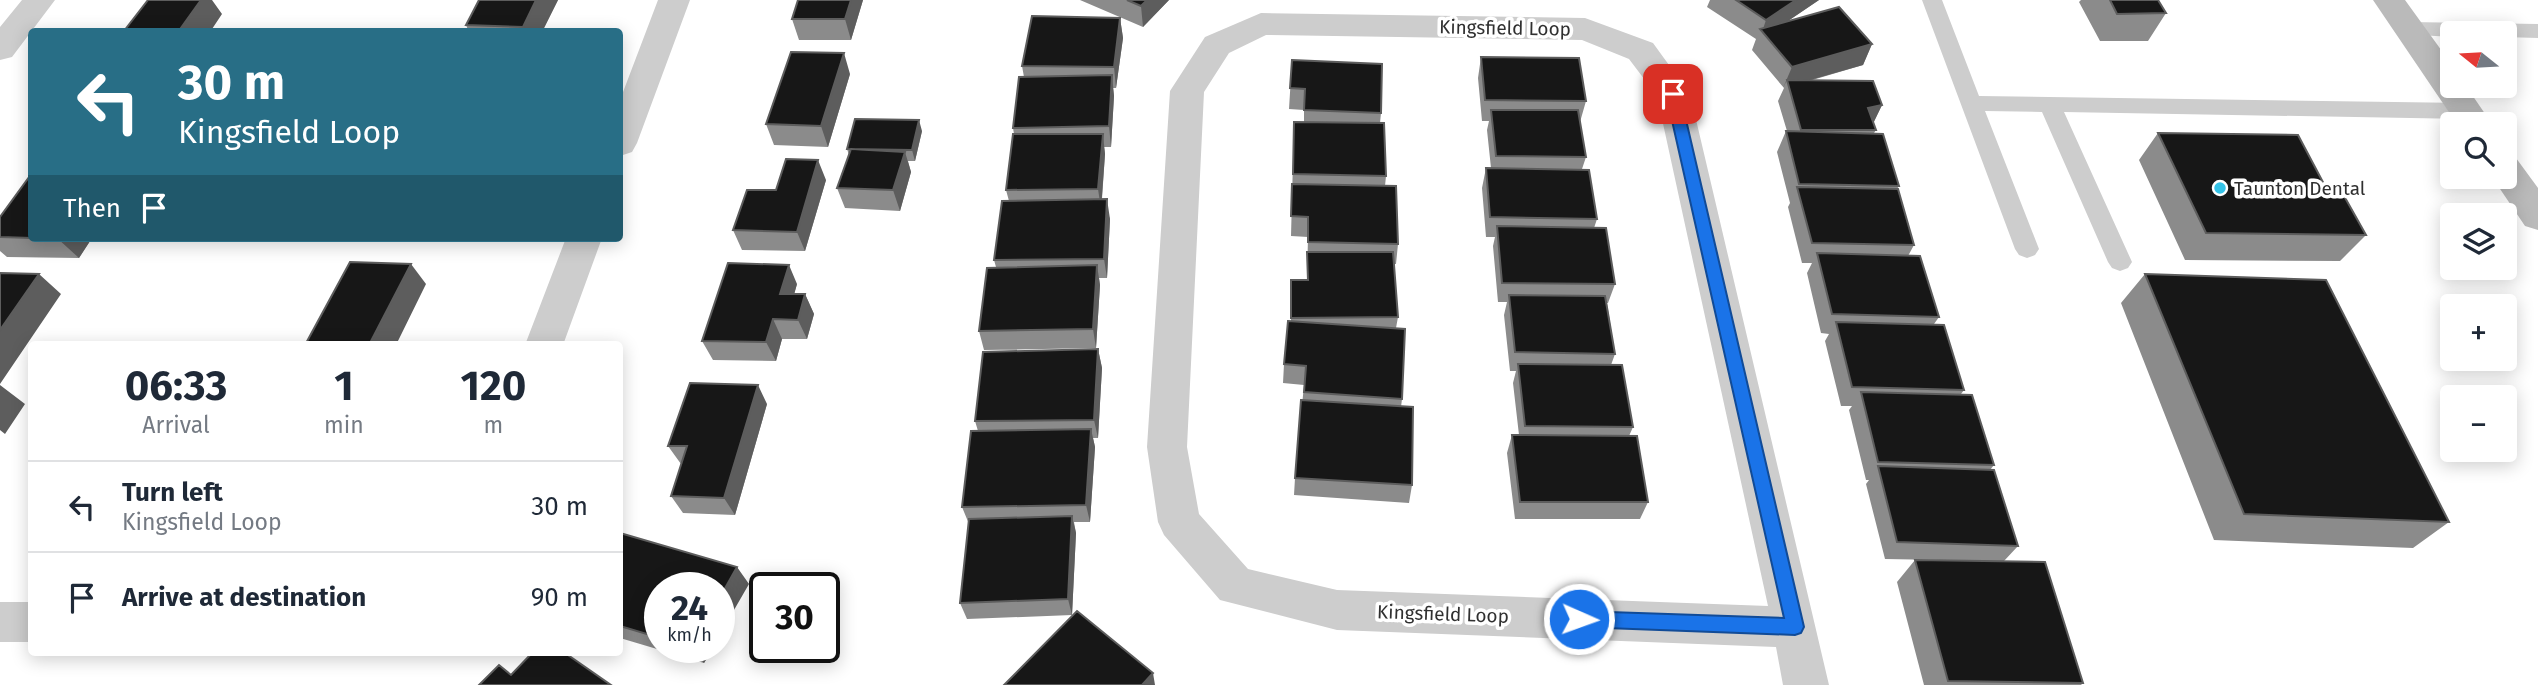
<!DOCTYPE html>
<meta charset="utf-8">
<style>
body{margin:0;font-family:"Fira Sans",sans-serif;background:#f6f6f7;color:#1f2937;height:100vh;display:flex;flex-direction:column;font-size:26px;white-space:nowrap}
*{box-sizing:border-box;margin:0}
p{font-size:23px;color:#747a83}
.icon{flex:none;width:38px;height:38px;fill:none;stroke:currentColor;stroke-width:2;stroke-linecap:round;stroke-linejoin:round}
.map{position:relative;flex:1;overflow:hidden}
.sheet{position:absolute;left:28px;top:341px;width:595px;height:315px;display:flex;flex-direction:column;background:#fff;border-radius:7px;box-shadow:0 4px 18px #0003}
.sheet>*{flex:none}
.top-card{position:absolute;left:28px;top:28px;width:595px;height:214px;border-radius:7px;box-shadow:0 4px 18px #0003;background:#286e86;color:#fff;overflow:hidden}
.needle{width:46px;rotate:288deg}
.fabs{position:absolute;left:2440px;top:21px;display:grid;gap:14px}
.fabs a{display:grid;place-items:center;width:77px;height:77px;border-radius:7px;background:#fff;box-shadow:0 4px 18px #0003;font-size:35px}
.speed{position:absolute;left:644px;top:572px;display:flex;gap:14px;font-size:35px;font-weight:700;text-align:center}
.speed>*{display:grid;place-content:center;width:91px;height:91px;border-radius:50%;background:#fff;box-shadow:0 4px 18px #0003;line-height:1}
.speed small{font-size:18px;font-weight:400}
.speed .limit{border:4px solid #111;border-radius:10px;background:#fff;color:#111}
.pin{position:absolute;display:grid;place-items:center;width:60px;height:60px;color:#fff;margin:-30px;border-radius:14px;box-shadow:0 4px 10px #0006}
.me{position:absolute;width:77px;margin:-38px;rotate:92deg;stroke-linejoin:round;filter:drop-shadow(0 0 5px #0008)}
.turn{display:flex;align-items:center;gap:24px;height:147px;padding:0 35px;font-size:32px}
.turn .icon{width:91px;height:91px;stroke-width:2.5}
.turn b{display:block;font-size:49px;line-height:60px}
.then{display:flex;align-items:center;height:66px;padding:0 35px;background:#0003;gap:14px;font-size:26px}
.eta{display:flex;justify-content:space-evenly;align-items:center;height:119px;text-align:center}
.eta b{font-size:42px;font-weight:700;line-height:49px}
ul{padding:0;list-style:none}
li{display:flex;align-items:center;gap:21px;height:91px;padding:0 35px;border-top:2px solid #e0e1e3}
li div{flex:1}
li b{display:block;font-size:26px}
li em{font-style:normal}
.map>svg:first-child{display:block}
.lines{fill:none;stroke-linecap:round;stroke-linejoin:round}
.lane{fill:#cdcdcd;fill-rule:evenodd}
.street{fill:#cdcdcd;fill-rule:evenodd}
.secondary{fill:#bababa;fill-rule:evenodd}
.wall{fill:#8b8b8b}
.shaded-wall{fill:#5d5d5d}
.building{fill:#171717;stroke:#5d5d5d;stroke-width:2}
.route{fill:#1a73e8;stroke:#114b97;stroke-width:2}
.poi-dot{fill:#33c2e7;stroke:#fff;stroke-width:2.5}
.labels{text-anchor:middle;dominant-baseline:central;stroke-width:7;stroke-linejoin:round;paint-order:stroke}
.street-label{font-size:19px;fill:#303030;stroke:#fff}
.poi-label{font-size:19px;fill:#303030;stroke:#fff;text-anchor:start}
</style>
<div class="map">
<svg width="2538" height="685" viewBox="0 0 2538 685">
<rect width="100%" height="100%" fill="#fff"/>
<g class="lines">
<path class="lane" d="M 1922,0 L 1942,0 L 1979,96 L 2466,103 L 2474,106 L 2477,111 L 2474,116 L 2466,119 L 2064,112 L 2132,262 L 2128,268 L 2120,271 L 2112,268 L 2108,262 L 2042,112 L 1985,111 L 2039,249 L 2035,255 L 2027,258 L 2019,255 L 2015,249 Z
M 2409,22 L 2538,24 L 2538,38 L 2504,37 L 2504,33 L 2452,33 L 2452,37 L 2402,34 L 2399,29 L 2402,24 Z"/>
<path class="street" d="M 22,0 L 55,0 L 12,57 L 0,60 L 0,27 Z
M 658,0 L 690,0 L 637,143 L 632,152 L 620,156 L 620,100 Z
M 1261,13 L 1585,18 L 1653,43 L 1690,94 L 1829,685 L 1783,685 L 1776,647 L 1337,630 L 1220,600 L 1164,535 L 1158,522 L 1147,447 L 1170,91 L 1205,37 ZM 1266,35 L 1582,40 L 1629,59 L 1657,96 L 1768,606 L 1337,590 L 1248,569 L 1199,514 L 1187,447 L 1204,92 L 1229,53 Z
M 566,238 L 602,238 L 563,345 L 525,345 Z
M 0,602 L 32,602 L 32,642 L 0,642 Z"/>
<path class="secondary" d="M 2373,0 L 2405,0 L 2452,65 L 2452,86 L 2466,86 L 2492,124 L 2457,124 Z
M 2504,154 L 2516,158 L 2538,188 L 2538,230 L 2525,226 L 2492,177 L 2504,177 Z"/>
</g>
<path class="wall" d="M 479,0 L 558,0 L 542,32 L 469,32 L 466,25 Z
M 798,0 L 863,0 L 851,40 L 799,40 L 792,19 Z
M 1080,0 L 1169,0 L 1143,27 Z
M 1710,0 L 1819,0 L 1788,21 L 1872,44 L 1863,65 L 1809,81 L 1882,105 L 1873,123 L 1876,130 L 1874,133 L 1899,186 L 1897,189 L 1914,245 L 1908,256 L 1939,317 L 1934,324 L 1964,390 L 1961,394 L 1994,465 L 1990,470 L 2018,546 L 2004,561 L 2083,683 L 2081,685 L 1924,685 L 1897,582 L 1915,560 L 1941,560 L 1885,559 L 1866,484 L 1869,480 L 1866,480 L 1849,410 L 1852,406 L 1841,406 L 1825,341 L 1829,334 L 1821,333 L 1807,273 L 1812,263 L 1802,263 L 1788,207 L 1790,203 L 1777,152 L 1786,131 L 1787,131 L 1778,101 L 1784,88 L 1752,50 L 1756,39 L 1707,7 Z
M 2081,0 L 2158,0 L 2166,13 L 2148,41 L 2100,41 L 2079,2 Z
M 1120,18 L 1123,38 L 1116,88 L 1113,88 L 1114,96 L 1111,147 L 1104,147 L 1105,154 L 1102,199 L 1110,219 L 1107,278 L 1099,278 L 1100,285 L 1096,348 L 984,350 L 979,331 L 996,267 L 994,260 L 1009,201 L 1006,190 L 1014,134 L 1013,128 L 1024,77 L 1022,66 Z
M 1481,57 L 1586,101 L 1580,122 L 1586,157 L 1582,169 L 1597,219 L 1594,228 L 1615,284 L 1608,303 L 1607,303 L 1615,354 L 1611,365 L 1633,427 L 1629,436 L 1648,502 L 1640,519 L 1515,519 L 1507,453 L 1512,435 L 1519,435 L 1513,383 L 1516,371 L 1510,371 L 1504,315 L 1507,302 L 1498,302 L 1493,246 L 1495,237 L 1486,237 L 1482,188 L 1486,168 L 1491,168 L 1487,130 L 1489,121 L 1482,121 L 1478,78 Z
M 1292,60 L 1381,113 L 1380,123 L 1386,176 L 1385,186 L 1398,244 L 1396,264 L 1394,264 L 1398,317 L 1396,328 L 1402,399 L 1401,407 L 1412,485 L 1409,503 L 1294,495 L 1295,478 L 1304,385 L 1283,383 L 1284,364 L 1291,321 L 1291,280 L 1307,280 L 1308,237 L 1291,236 L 1294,122 L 1304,122 L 1304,110 L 1289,109 Z
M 850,74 L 828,147 L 774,145 L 766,124 Z
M 922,131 L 915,161 L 908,161 L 911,172 L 900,211 L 845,208 L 837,188 L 849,155 L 847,149 Z
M 2158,133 L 2325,186 L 2366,235 L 2340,261 L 2185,260 L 2139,160 Z
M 826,180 L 805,251 L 742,250 L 733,230 L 776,190 Z
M 0,217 L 32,238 L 92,238 L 79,258 L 7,257 L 0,251 Z
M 2145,274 L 2449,522 L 2413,548 L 2214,540 L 2121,303 Z
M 797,284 L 794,294 L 805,294 L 814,314 L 807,339 L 782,339 L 776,361 L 713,360 L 702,341 Z
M 1098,349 L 1102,368 L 1098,438 L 1093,438 L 1095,447 L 1090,522 L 1074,522 L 1076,533 L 1072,615 L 967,619 L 960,603 L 969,524 L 962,507 L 978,431 L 975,421 Z
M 767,404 L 735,515 L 683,513 L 671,496 L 681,464 L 668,446 Z
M 620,533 L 749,584 L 660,588 L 660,648 L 713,648 L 704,663 L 620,638 Z"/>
<path class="shaded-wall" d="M 201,0 L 212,0 L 222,14 L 210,32 L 178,32 Z
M 536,0 L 558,0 L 542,32 L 526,32 L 523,27 Z
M 851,0 L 863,0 L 851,40 L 845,19 Z
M 1147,0 L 1169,0 L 1143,27 L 1141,6 Z
M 1796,0 L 1819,0 L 1766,36 L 1762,32 L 1766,20 Z
M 1120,18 L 1123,38 L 1116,88 L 1114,67 Z
M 1872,44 L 1863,65 L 1789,86 L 1787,80 L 1783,88 L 1792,67 Z
M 844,53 L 850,74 L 828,147 L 821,126 Z
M 1112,75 L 1114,96 L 1111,147 L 1109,126 Z
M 1882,105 L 1872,126 L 1868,108 Z
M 919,120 L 922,131 L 915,161 L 912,150 Z
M 1103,134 L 1105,154 L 1101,209 L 1098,189 Z
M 905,152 L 911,172 L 900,211 L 893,190 Z
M 818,160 L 826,180 L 805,251 L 797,232 Z
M 1107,199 L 1110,219 L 1107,278 L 1104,259 Z
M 57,238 L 92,238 L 79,258 Z
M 411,264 L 426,284 L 396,345 L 369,345 Z
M 789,265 L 797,284 L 789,313 L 780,294 Z
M 1097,265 L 1100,285 L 1096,348 L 1093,329 Z
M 39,274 L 61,294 L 0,384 L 0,330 Z
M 805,294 L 814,314 L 807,339 L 798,320 Z
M 773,319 L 782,339 L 776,361 L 766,342 Z
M 1098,349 L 1102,368 L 1098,438 L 1094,420 Z
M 0,385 L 25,404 L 5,434 L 0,430 Z
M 758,385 L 767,404 L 735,515 L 724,498 Z
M 1091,429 L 1095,447 L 1090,522 L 1086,505 Z
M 1072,516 L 1076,533 L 1072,615 L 1068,599 Z
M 737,567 L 749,584 L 719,636 L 719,599 Z
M 692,648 L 713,648 L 704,663 Z
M 1153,673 L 1155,685 L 1142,685 Z"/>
<path class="building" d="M 148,0 L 201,0 L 178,32 L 124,31 Z
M 479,0 L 536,0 L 523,27 L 466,25 Z
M 798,0 L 851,0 L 845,19 L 792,19 Z
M 1127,0 L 1147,0 L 1141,6 Z
M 1736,0 L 1796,0 L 1766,20 Z
M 2110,0 L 2158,0 L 2166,13 L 2117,14 Z
M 1839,7 L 1872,44 L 1792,67 L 1760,29 Z
M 1032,16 L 1120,18 L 1114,67 L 1022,66 Z
M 791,52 L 844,53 L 821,126 L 766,124 Z
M 1481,57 L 1579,58 L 1586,101 L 1485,100 Z
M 1292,60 L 1382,64 L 1381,113 L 1304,110 L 1305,89 L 1290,88 Z
M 1112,75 L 1109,126 L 1013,128 L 1019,77 Z
M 1787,80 L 1873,81 L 1882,105 L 1868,108 L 1876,130 L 1801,130 Z
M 1491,110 L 1578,110 L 1586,157 L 1496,156 Z
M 855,119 L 919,120 L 912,150 L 847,149 Z
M 1294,122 L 1384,123 L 1386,176 L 1293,174 Z
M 1786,131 L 1883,134 L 1899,186 L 1799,184 Z
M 2158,133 L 2298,135 L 2325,186 L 2339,187 L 2366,235 L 2206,233 Z
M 1013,134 L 1103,134 L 1098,189 L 1006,190 Z
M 851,149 L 905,152 L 893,190 L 837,188 Z
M 786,159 L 818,160 L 797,232 L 733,230 L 747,190 L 776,190 Z
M 1486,168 L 1589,170 L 1597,219 L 1490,217 Z
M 32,173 L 32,238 L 0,237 L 0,217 Z
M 1292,184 L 1396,186 L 1398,244 L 1308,242 L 1308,217 L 1291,216 Z
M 1797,187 L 1898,189 L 1914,245 L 1812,243 Z
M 1107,199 L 1104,259 L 994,260 L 1002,201 Z
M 1497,226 L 1606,228 L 1615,284 L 1502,283 Z
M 1307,252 L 1393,252 L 1398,317 L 1291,318 L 1291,280 L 1308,280 Z
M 1817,253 L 1920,256 L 1939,317 L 1832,314 Z
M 350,262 L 411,264 L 369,345 L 305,345 Z
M 728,263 L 789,265 L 780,294 L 805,294 L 798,320 L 773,319 L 766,342 L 702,341 Z
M 1097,265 L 1093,329 L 979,331 L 987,268 Z
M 0,273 L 39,274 L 0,330 Z
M 2145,274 L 2326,280 L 2449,522 L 2244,514 Z
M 1509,295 L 1605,296 L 1615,354 L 1515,352 Z
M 1288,321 L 1405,329 L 1402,399 L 1304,392 L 1306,366 L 1284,364 Z
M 1836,322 L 1944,325 L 1964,390 L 1852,387 Z
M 1098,349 L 1094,420 L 975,421 L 983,352 Z
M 1518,364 L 1622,365 L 1633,427 L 1525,426 Z
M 690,383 L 758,385 L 724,498 L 671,496 L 687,446 L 668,446 Z
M 1861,392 L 1972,395 L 1994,465 L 1878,462 Z
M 1301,400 L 1413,407 L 1412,485 L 1295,478 Z
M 1091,429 L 1086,505 L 962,507 L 971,431 Z
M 1512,435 L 1637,436 L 1648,502 L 1520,502 Z
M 1878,466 L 1994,470 L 2018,546 L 1897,542 Z
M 1072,516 L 1068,599 L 960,603 L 969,519 Z
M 620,533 L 737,567 L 719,599 L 719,588 L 660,588 L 660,638 L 620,626 Z
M 1915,560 L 2045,562 L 2083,683 L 1948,681 Z
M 1077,611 L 1153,673 L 1142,685 L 1004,685 Z
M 532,653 L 565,653 L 611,685 L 479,685 L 499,665 L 511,675 Z"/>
<path class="route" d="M 1673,89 L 1680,94 L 1804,627 L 1801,633 L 1795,635 L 1579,627 L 1573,625 L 1570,619 L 1573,613 L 1579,611 L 1784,618 L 1666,94 Z"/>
<circle class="poi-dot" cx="2220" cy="188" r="7"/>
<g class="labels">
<g class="street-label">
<text transform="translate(1505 28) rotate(1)">Kingsfield Loop</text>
<text transform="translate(1443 614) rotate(2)">Kingsfield Loop</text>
</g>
<g class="poi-label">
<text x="2234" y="188">Taunton Dental</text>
</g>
</g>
</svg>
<div class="fabs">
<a><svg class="needle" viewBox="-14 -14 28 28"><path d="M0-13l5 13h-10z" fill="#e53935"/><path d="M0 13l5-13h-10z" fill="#747a83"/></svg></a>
<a><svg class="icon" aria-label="search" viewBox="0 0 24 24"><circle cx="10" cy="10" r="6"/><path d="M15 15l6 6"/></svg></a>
<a><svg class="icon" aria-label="layers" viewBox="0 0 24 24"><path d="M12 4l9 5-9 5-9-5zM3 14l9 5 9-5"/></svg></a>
<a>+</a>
<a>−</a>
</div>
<div class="speed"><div>24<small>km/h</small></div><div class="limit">30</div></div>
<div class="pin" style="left:1673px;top:94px;background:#d93025"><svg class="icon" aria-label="arrive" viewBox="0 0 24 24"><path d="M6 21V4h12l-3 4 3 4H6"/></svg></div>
<svg class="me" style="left:1579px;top:619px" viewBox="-20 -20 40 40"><circle r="17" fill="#1a73e8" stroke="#fff" stroke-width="3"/><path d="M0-11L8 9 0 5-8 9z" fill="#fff"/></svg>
<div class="top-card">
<div class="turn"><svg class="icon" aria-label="left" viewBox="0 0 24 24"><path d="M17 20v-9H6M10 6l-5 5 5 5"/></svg><div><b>30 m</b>Kingsfield Loop</div></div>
<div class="then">Then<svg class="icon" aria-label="arrive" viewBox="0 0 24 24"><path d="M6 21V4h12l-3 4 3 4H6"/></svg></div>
</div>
<section class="sheet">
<div class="eta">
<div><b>06:33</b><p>Arrival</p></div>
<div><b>1</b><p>min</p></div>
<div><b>120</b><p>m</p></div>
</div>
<ul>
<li><svg class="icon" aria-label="left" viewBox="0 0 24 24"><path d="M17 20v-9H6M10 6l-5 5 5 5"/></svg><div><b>Turn left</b><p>Kingsfield Loop</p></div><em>30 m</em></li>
<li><svg class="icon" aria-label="arrive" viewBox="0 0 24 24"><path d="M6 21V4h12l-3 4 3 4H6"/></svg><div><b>Arrive at destination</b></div><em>90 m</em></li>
</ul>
</section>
</div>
